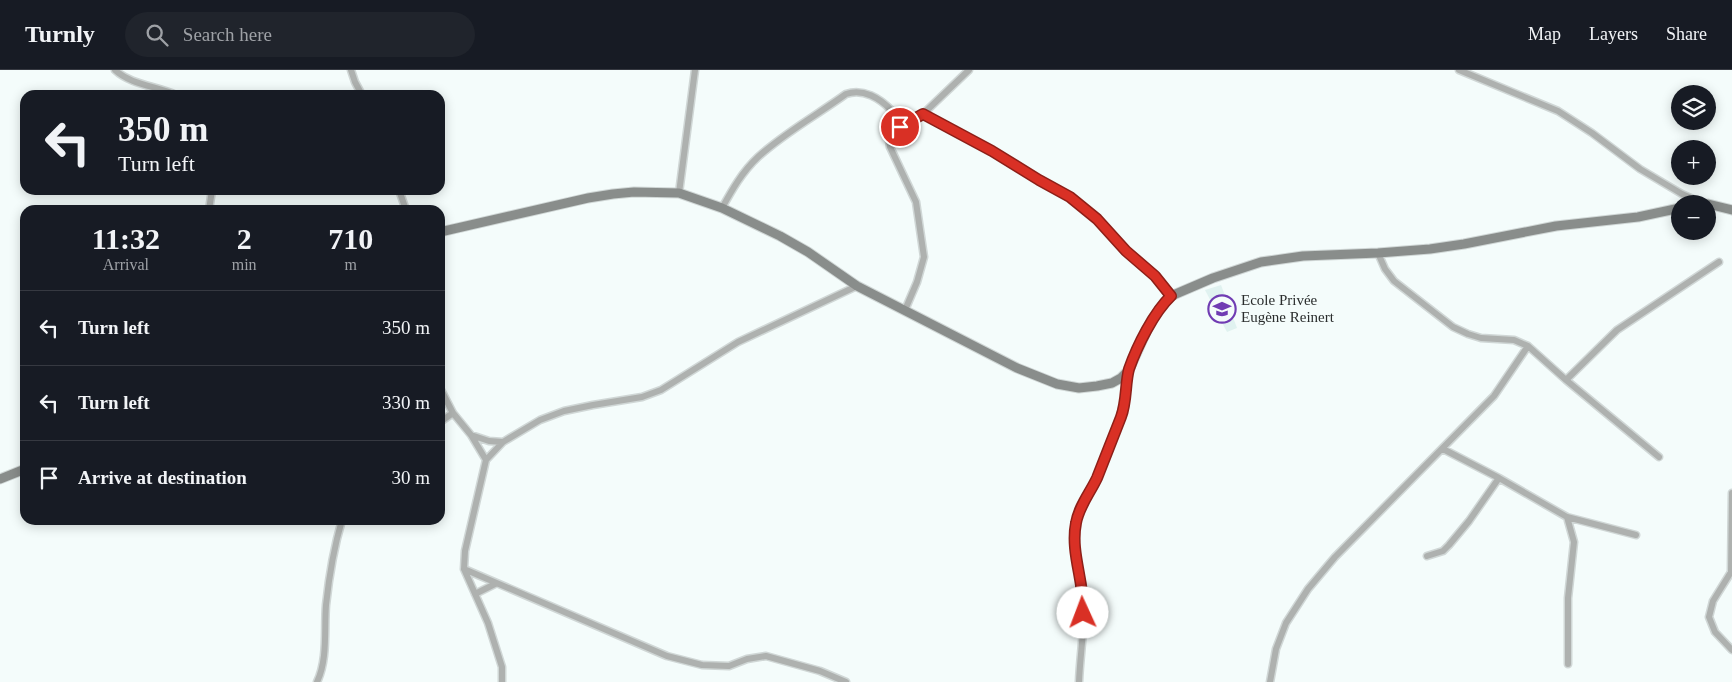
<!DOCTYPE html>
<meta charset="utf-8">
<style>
body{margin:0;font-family:"Times New Roman",serif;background:#20242c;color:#f1f3f6;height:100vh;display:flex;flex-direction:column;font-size:19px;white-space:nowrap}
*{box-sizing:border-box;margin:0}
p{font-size:16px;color:#9ea1a6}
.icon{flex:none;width:28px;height:28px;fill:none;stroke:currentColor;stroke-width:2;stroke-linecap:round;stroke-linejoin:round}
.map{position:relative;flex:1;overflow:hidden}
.side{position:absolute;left:20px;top:135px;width:425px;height:320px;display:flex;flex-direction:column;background:#171b24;border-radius:15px;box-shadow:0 2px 12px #0003}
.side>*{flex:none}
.guide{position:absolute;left:20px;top:20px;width:425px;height:105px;border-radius:15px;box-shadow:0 2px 12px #0003;background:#171b24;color:#f1f3f6;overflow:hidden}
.fabs{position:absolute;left:1671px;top:15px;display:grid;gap:10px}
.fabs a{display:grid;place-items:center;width:45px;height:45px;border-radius:50%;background:#171b24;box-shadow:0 2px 12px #0003;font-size:25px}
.pin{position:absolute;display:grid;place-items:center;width:42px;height:42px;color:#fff;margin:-21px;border:2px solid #fff;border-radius:50%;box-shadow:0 1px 5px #0007}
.me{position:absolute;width:55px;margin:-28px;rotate:358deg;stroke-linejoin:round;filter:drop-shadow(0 0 4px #0008)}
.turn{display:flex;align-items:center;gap:18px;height:105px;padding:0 15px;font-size:22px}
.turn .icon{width:65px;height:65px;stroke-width:2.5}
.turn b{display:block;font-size:35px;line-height:42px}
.eta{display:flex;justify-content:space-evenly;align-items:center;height:85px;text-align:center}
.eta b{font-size:30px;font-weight:700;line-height:35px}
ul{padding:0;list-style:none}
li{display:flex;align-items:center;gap:15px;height:75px;padding:0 15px;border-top:1px solid #363941}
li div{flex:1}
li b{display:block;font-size:19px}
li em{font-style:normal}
header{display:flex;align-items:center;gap:30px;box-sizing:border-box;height:70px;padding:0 25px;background:#171b24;border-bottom:1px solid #363941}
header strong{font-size:24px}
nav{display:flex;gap:28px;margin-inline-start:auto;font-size:18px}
.search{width:350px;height:45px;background:#20242c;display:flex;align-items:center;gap:12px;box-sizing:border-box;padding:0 18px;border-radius:28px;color:#9ea1a6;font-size:19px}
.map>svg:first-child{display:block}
.built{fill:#e0f2f0}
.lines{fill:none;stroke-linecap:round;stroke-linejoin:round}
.street-casing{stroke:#d0d7d6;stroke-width:9}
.secondary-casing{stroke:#d0d7d6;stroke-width:11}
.street{stroke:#aeb1af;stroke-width:6}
.secondary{stroke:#898d8b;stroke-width:9}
.route-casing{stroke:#8d1f18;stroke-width:12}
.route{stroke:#d93025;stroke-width:9}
.labels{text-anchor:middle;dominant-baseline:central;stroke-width:4;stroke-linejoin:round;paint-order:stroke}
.poi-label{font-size:15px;fill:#2a2d2d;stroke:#f4fcfb;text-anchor:start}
</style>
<header>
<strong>Turnly</strong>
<div class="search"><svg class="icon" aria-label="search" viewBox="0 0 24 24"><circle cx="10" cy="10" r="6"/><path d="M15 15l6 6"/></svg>Search here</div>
<nav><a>Map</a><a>Layers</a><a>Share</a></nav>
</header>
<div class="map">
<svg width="1732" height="612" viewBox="0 0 1732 612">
<rect width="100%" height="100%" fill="#f4fcfb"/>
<path class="built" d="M 1221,215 L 1237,258 L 1227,262 L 1205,220 Z"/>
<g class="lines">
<g class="street-casing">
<path id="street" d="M 115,0 C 131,15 157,16 176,25
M 351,0 L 355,12 L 362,25
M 1459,0 L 1558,41 L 1592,63 L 1640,99 L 1682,124 L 1702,133
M 923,44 L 992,81 L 1039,110 L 1069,127 L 1097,149 L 1125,181 L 1155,206 L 1171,226
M 399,120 L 406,140
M 679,123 L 695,0
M 722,138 C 732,120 742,102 758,87 C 784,63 817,45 846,24 C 863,18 880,28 892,41 C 895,44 896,47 900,49 L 911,50 L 923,44 L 969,0
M 209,140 L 212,120
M 905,240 L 917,212 L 924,187 L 916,132 L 890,77 L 888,64 L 910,51
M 1528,276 L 1566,310 L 1617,260 L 1719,192
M 1566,310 L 1659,387
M 440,318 L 453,343 L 471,365 L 486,390
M 440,352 L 453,343
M 471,365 L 489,371 L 503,372
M 1443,379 L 1499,408 L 1567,447 L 1574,472 L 1568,528 L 1568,594
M 1732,423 L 1731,502 L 1713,531 L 1709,547 L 1715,562 L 1732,580
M 1567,447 L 1636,465
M 1427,486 L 1443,481 L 1449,475 L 1469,451 L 1499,408
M 464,499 L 667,586 L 702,595 L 729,596 L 747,589 L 766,586 L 820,601 L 846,612
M 475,524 L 495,514
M 317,612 C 328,589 324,560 326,535 C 329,507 334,477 342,450
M 502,612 L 502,597 L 488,553 L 464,499 L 465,481 L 486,390 L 503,372 L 540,350 L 564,341 L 593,335 L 642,327 L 661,320 L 738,272 L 857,216
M 1079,612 C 1080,585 1085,556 1084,528 C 1082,502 1071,482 1076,453 C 1079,437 1090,423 1096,408 C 1113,372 1125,339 1129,300
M 1270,612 L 1276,579 L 1286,553 L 1308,519 L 1335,487 L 1494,326 L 1528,276 L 1514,270 L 1481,268 L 1468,264 L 1453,257 L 1394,211 L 1385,199 L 1378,183"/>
</g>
<g class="secondary-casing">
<path id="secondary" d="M 1708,134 L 1732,140
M 440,162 L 588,128 L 613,124 L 634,122 L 679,123 L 722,138 L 780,166 L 808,182 L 857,216 L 1017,298 L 1057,314 L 1079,318 L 1097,316 L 1112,313 L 1121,308 L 1129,300 L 1151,251 L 1164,233 L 1171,226 L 1213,208 L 1261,192 L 1303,186 L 1378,183 L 1430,179 L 1464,174 L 1556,156 L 1638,147 L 1680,138
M 0,409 L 25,399"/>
</g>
<use href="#street" class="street"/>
<use href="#secondary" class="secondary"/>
</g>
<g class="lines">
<g class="route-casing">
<path id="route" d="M 900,57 L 923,44 L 992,81 L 1039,110 L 1070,127 L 1097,149 L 1126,181 L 1155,206 L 1171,226 C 1154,242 1137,276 1129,299 C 1125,314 1127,331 1121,347 C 1113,367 1105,388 1097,408 C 1090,423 1079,436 1076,453 C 1070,483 1085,513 1083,543"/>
</g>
<use href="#route" class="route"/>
</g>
<defs>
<g id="school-ring" transform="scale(1.4375)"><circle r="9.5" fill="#f4fcfb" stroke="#703cb3" stroke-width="1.5"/><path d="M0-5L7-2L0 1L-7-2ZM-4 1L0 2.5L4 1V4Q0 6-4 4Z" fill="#703cb3"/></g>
</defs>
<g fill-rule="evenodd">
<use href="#school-ring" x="1222" y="239"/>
</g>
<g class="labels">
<g class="poi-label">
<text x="1241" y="230">Ecole Privée<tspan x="1241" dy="17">Eugène Reinert</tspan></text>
</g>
</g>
</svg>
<div class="fabs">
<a><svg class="icon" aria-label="layers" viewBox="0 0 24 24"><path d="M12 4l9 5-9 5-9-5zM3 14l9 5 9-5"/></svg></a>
<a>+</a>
<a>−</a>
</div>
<div class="pin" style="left:900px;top:57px;background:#d93025"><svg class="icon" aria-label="arrive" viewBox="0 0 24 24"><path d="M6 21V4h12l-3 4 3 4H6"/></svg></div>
<svg class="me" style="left:1083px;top:543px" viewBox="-20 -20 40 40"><circle r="19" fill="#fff"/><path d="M0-13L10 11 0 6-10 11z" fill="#d93025"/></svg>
<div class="guide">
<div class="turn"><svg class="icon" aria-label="left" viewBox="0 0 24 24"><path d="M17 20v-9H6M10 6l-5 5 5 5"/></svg><div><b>350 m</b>Turn left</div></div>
</div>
<section class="side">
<div class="eta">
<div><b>11:32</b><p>Arrival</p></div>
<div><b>2</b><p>min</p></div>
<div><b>710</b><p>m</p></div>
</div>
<ul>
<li><svg class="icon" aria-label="left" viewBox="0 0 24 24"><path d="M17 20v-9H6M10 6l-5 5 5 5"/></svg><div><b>Turn left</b></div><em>350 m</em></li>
<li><svg class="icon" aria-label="left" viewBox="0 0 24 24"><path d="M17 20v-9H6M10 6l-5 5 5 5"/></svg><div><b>Turn left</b></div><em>330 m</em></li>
<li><svg class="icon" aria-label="arrive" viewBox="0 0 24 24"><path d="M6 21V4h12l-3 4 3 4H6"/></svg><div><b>Arrive at destination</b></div><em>30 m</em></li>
</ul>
</section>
</div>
